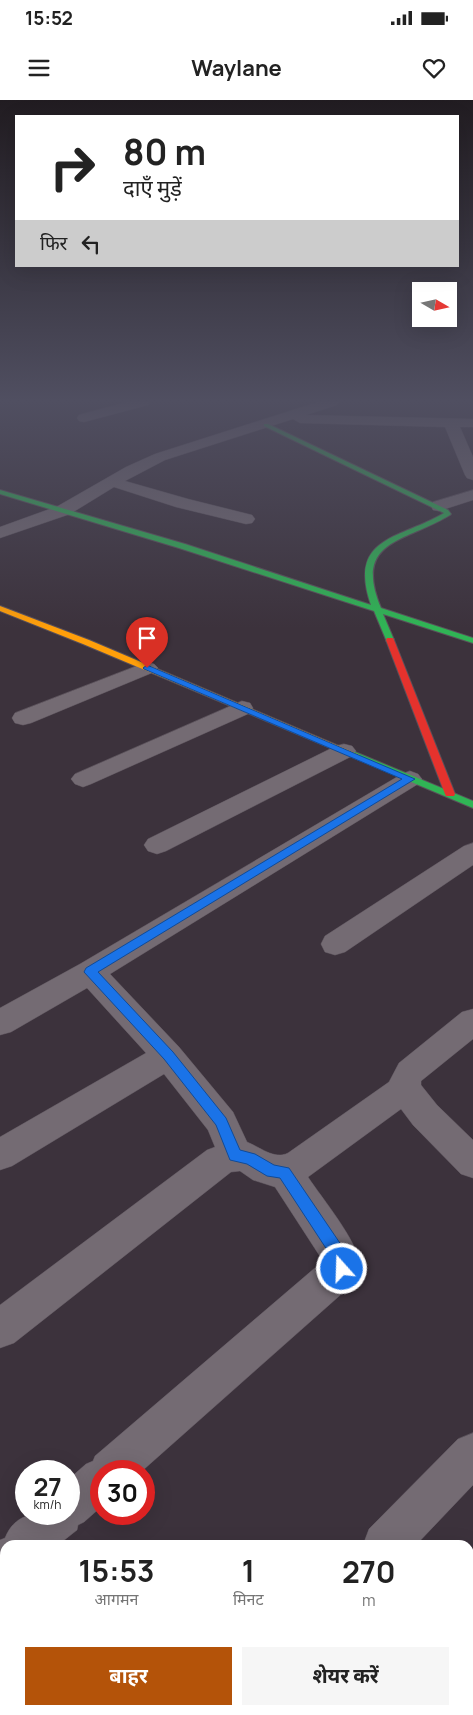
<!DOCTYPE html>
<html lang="hi">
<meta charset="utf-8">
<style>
body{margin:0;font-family:Manrope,"Noto Sans Devanagari",sans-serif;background:#f6f6f6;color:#222;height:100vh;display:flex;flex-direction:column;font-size:19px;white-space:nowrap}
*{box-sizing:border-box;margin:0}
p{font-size:16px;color:#767676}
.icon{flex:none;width:28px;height:28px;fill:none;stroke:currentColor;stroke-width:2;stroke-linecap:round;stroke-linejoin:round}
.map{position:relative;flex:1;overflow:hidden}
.details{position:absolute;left:0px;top:1440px;width:474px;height:175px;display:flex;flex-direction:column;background:#fff;border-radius:15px 15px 0 0;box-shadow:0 5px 20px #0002}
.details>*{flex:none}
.banner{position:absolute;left:15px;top:15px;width:444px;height:152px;border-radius:0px;box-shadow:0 5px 20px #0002;background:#fff;color:#222;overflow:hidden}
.needle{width:32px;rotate:99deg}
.controls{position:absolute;left:412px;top:182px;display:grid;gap:10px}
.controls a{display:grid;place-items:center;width:45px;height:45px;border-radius:0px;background:#fff;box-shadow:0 5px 20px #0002;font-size:25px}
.speed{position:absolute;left:15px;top:1360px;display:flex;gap:10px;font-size:25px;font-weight:700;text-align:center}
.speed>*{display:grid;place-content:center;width:65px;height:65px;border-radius:50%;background:#fff;box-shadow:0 5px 20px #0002;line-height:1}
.speed small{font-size:12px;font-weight:400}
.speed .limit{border:8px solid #d22;background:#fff;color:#111}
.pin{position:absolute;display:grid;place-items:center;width:42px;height:42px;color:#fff;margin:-51px -21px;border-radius:50% 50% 50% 0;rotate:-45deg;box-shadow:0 0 5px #0007}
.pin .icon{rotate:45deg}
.me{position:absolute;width:55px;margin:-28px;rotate:340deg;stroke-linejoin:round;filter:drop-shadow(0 0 4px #0008)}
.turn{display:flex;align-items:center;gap:18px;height:105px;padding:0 25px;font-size:22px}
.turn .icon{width:65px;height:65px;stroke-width:2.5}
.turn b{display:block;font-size:35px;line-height:42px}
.then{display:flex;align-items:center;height:48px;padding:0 25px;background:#0003;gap:10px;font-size:19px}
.eta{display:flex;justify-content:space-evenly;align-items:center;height:85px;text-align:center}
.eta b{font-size:30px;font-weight:700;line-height:35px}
.cta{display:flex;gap:10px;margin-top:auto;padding:10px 25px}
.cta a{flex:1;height:58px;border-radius:0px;background:#b45309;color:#fff;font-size:20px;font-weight:700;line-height:58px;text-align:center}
.cta a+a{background:#f6f6f6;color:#222}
.status{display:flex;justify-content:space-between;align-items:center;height:35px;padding:0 25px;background:#fff;direction:ltr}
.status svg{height:14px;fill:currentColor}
header{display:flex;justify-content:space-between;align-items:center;height:65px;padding:0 25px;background:#fff;font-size:22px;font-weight:700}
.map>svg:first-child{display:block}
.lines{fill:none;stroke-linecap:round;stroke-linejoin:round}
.street-casing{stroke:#595059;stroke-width:1}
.fast-casing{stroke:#595059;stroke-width:2}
.slow-casing{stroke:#595059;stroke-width:2}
.jam-casing{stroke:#595059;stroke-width:2}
.street{fill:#746b73;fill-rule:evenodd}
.fast{fill:#30b455;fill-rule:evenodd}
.slow{fill:#ff9f0a;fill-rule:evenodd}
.jam{fill:#e5322d;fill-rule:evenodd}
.route{fill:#1a73e8;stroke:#114b97}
</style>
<div class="status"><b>15:52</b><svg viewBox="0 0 49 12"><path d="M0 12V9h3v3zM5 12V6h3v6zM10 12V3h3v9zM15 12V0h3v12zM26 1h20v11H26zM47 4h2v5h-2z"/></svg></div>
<header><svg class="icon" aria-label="menu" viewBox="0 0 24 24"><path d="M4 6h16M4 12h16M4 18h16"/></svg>Waylane<svg class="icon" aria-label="heart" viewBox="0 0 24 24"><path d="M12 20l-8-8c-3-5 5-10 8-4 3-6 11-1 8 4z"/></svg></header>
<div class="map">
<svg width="473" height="1615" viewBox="0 0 473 1615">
<rect width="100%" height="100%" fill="#3c323c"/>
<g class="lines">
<g class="street-casing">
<path id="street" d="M 127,302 L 150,302 L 148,305 L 84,322 L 79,321 L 77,318 L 79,315 Z
M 318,302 L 339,302 L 337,305 L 306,315 L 473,319 L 473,327 L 460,327 L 473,357 L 473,380 L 467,378 L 465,375 L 445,327 L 300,323 L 293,319 L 165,360 L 125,381 L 188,399 L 252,415 L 255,419 L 252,423 L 246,424 L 176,407 L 114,387 L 70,414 L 0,438 L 0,427 L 58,406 L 126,367 L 155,354 Z
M 473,390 L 473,400 L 439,411 L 433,410 L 431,406 L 433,402 Z
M 147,562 L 154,564 L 158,568 L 154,572 L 31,623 L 23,625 L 15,623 L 12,618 L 15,613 Z
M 242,601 L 250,603 L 253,608 L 250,613 L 91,684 L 83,687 L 75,684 L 71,679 L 75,674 Z
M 344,644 L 352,646 L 356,651 L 352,656 L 166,751 L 157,754 L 148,751 L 144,745 L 148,739 L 336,646 Z
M 410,671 L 418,674 L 422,679 L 418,684 L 110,874 L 179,947 L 233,1012 L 247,1042 C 260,1047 274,1060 288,1053 L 389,982 L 399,963 L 462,912 L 473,909 L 473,939 L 421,981 L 421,985 L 437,1005 L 473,1040 L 473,1078 L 461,1074 L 413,1025 L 401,1009 L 308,1077 C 321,1097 361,1145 360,1167 C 360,1172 357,1177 355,1182 L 142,1371 L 101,1371 L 101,1407 L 84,1422 L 78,1425 L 77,1430 L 58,1445 L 5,1445 L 5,1485 L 0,1487 L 0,1440 L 5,1438 C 17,1408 43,1414 69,1414 L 69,1379 L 86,1364 L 93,1361 L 95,1356 L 323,1161 L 275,1087 L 253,1080 L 240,1071 L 231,1072 L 14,1243 L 0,1248 L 0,1205 L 207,1050 L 215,1047 L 208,1030 L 164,974 L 12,1066 L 0,1070 L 0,1037 L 146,953 L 87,888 L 11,932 L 0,935 L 0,908 L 80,864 L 402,674 Z
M 473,743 L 473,765 L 345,852 L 335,855 L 325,852 L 321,844 L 325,836 L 464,746 Z
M 473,1333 L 473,1385 L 416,1445 L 363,1445 L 369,1429 L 458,1339 Z
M 198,1610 L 251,1610 L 249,1615 L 196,1615 Z"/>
</g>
<g class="fast-casing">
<path id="fast" d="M 264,324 L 268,324 L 448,410 L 451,414 L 450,415 C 407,442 352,439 381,508 L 473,538 L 473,543 L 383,514 L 394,540 L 393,542 L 387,542 L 374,511 L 179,448 L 0,394 L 0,390 L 185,444 L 371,505 C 347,436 401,439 444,413 L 264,326 Z
M 355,652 L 473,701 L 473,708 L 352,657 L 352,653 Z"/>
</g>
<g class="slow-casing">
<path id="slow" d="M 0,506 L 89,540 L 360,655 L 358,657 L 352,657 L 83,544 L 0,511 Z"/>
</g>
<g class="jam-casing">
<path id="jam" d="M 387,538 L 393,538 L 394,540 L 455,694 L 454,696 L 446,696 L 445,694 L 386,540 Z"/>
</g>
<use href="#street" class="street"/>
<use href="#fast" class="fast"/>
<use href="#slow" class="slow"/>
<use href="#jam" class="jam"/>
</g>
<linearGradient id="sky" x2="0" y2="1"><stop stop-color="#211c21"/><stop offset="0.57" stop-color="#504f61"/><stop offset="1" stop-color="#504f61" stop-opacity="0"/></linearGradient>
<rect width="473" height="528" fill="url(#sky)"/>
<path class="route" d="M 147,565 L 415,679 L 98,872 L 173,952 L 226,1018 L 240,1050 L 255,1054 L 274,1065 L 289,1068 L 346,1152 L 350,1169 L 347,1174 L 342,1176 L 336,1174 L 333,1159 L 280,1078 L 267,1076 L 247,1064 L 230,1060 L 216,1025 L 164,959 L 84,872 L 86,868 L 402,679 L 144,569 L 143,568 Z"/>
</svg>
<div class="controls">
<a><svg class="needle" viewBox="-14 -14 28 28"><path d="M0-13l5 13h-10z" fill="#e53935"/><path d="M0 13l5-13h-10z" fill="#767676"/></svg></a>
</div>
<div class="speed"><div>27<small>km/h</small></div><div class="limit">30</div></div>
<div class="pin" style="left:147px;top:568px;background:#d93025"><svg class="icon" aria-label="arrive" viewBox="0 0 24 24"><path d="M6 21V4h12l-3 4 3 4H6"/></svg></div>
<svg class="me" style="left:342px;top:1169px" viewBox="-20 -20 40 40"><circle r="17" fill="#1a73e8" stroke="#fff" stroke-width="3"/><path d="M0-11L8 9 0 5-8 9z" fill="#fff"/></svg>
<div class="banner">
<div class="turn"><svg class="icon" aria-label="right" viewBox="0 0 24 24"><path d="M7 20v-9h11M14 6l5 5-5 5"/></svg><div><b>80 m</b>दाएँ मुड़ें</div></div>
<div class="then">फिर<svg class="icon" aria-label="left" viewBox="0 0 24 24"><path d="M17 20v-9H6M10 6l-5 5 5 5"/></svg></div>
</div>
<section class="details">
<div class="eta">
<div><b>15:53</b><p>आगमन</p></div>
<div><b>1</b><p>मिनट</p></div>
<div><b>270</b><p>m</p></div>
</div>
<div class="cta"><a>बाहर</a><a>शेयर करें</a></div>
</section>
</div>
